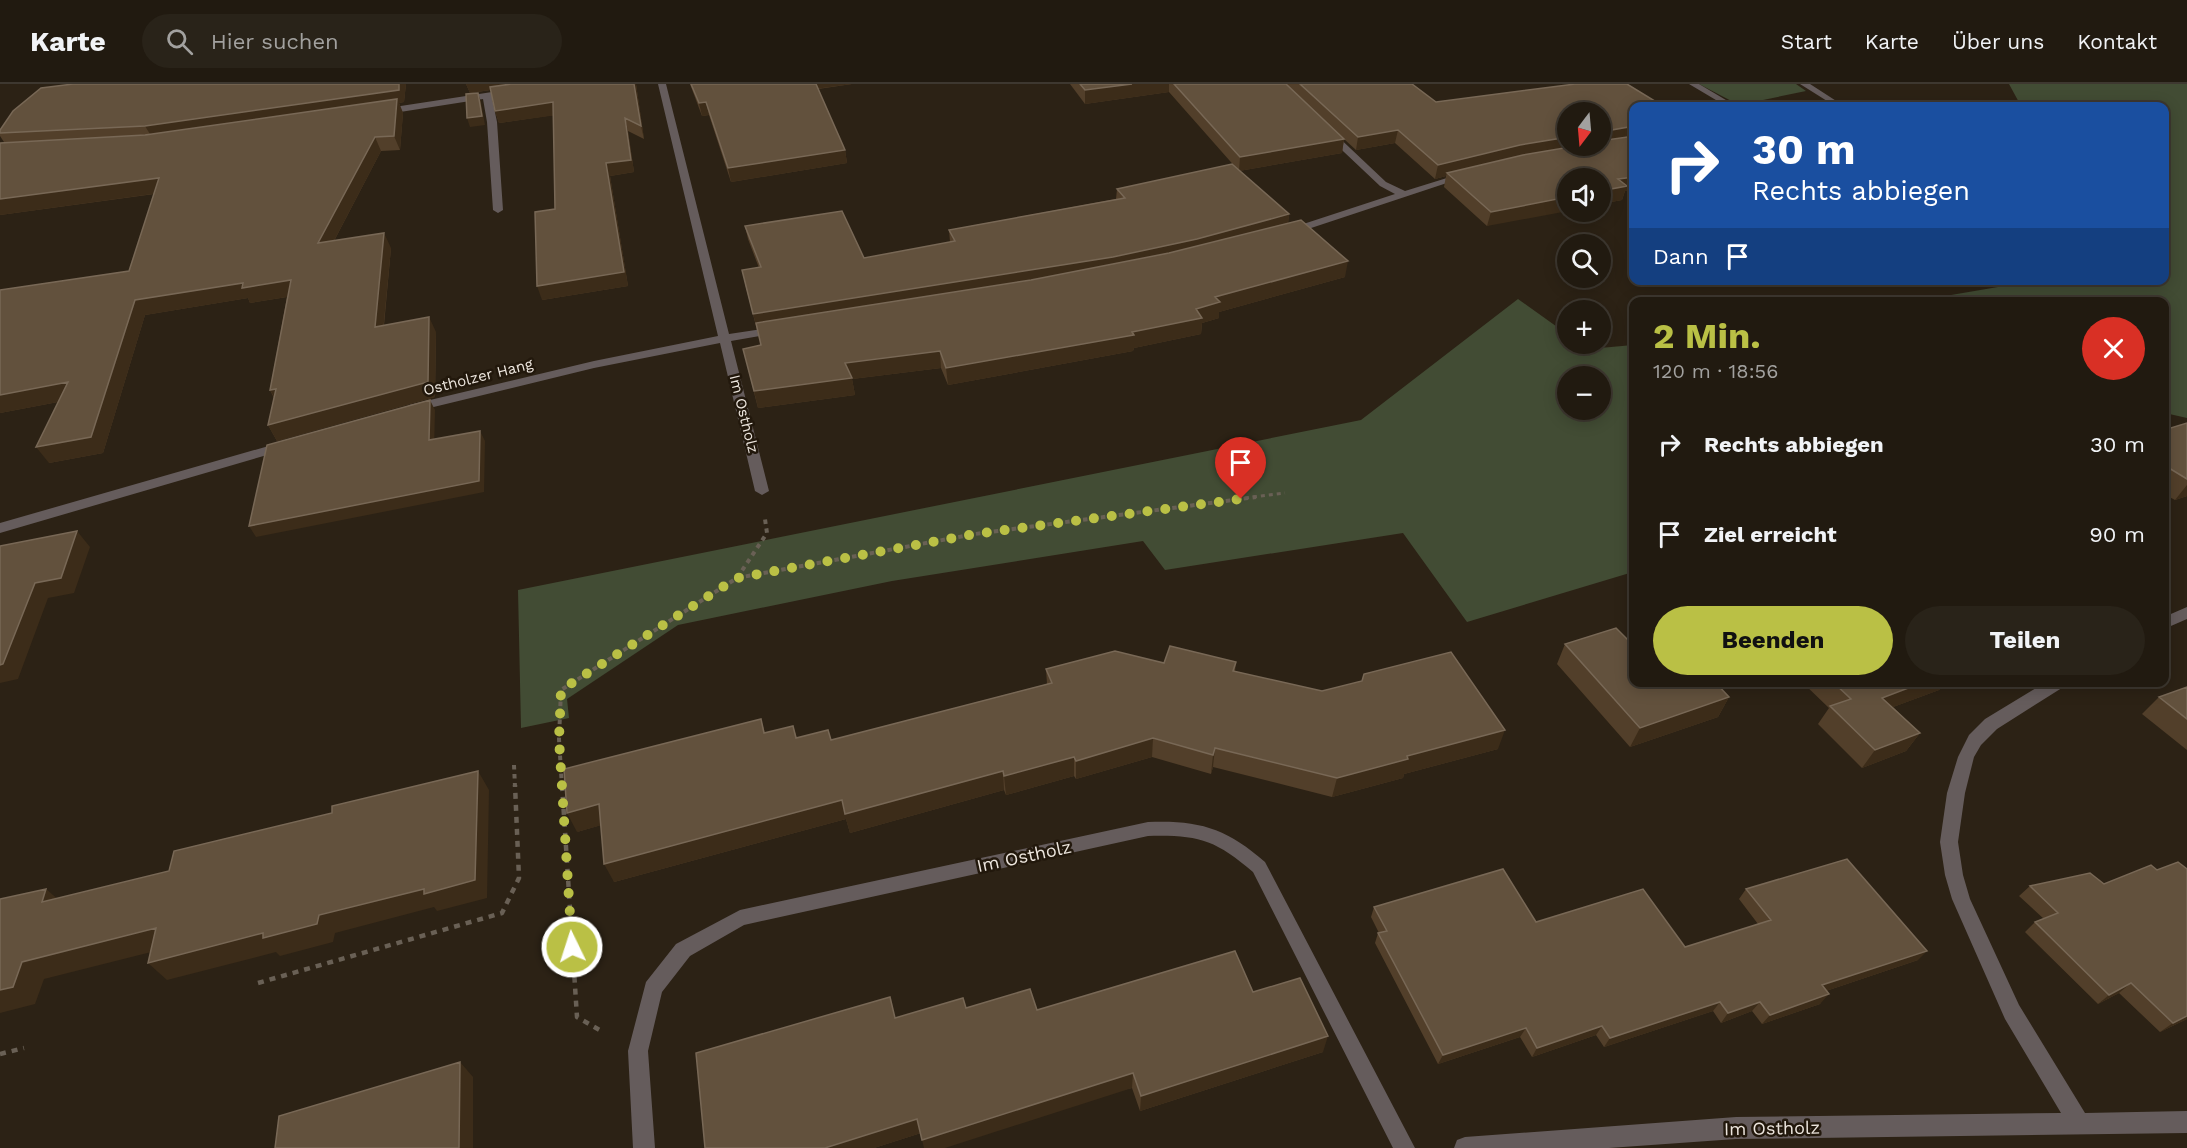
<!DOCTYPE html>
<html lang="de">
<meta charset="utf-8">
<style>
body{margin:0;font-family:"Work Sans",sans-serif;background:#292319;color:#f1f3f6;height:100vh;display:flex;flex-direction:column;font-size:22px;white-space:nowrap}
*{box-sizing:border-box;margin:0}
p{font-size:20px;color:#a2a19f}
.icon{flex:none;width:33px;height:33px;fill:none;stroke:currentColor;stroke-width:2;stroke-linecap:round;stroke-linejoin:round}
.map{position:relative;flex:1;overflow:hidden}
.drawer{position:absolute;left:1629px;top:213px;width:540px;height:390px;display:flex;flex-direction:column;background:#211a10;border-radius:12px;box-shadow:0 3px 15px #0003,0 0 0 2px #3e3830}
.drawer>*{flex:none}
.banner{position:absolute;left:1629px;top:18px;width:540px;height:183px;border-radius:12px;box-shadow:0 3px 15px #0003,0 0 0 2px #3e3830;background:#1a4fa0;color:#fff;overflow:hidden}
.needle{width:39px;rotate:196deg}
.buttons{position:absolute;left:1557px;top:18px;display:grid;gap:12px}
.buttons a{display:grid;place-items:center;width:54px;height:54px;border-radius:50%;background:#211a10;box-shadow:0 3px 15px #0003,0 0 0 2px #3e3830;font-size:30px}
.pin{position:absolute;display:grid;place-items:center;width:51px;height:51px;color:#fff;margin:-62px -26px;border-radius:50% 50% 50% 0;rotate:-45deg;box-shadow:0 0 6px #0007}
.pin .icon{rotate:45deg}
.me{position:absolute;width:66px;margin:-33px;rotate:356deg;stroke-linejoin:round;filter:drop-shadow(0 0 4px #0008)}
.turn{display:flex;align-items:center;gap:21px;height:126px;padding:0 24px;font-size:27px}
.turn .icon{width:78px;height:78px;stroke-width:2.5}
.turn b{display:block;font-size:42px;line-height:51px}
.then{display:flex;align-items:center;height:57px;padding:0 24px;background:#0003;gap:12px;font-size:22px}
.round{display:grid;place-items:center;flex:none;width:63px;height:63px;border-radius:32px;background:#292319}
.headline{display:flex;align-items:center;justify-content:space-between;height:102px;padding:0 24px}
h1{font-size:36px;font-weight:700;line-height:45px;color:#bac045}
.cta{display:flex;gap:12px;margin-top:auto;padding:12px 24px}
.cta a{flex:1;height:69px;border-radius:36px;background:#bac045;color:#111;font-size:24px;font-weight:700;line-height:69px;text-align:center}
.cta a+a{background:#292319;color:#f1f3f6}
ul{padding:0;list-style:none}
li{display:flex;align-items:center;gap:18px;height:90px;padding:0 24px}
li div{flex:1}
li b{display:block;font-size:22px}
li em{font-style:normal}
header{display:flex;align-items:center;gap:36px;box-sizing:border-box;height:84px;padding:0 30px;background:#211a10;border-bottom:2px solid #3e3830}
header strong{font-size:28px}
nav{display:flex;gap:33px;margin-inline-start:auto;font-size:21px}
.search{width:420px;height:54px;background:#292319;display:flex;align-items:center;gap:15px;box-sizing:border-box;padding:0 21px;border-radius:33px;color:#a2a19f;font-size:22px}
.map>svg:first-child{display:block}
.green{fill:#424c34;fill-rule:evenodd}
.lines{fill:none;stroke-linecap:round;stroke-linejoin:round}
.path-far2{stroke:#696055;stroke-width:3;stroke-dasharray:4 4;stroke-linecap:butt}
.path-far1{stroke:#696055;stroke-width:4;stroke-dasharray:4.5 4.5;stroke-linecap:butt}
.path{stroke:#696055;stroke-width:4.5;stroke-dasharray:6 6;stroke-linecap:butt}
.minor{fill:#655c5c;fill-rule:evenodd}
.wall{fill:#523f2a}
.shaded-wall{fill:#3c2c19}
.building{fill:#62513d;stroke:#786856;stroke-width:1.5}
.route{stroke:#bac045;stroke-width:10;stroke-dasharray:0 18}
.labels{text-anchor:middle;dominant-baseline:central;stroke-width:5;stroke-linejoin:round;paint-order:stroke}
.street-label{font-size:15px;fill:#ede6de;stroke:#22180c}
.near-street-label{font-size:18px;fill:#ede6de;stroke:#22180c}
</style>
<header>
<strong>Karte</strong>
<div class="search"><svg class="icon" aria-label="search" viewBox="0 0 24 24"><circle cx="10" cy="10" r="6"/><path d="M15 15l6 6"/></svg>Hier suchen</div>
<nav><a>Start</a><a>Karte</a><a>Über uns</a><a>Kontakt</a></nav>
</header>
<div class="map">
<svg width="2187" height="1064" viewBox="0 0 2187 1064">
<rect width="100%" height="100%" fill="#2c2215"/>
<path class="green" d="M 1699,0 L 1796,0 L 1806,7 L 1739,21 Z
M 2009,0 L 2187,0 L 2187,334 L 2165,329 L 2164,218 L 1916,217 L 2033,197 L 2164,196 L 2164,22 L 2021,22 Z
M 1518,215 L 1567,250 L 1568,260 L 1581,260 L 1589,265 L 1633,261 L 1633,488 L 1467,538 L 1403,449 L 1165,486 L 1143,457 L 892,497 L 678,541 L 567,615 L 569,634 L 521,644 L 518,506 L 1361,336 ZM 1568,292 L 1600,292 L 1600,326 L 1568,326 Z"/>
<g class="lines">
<path class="path-far2" d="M 1245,414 L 1285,409"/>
<path class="path-far1" d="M 737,494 L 975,450 L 1256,413
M 514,681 L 515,703
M 562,703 L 559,655 L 561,606 L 737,494 L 767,449 L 765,435"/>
<path class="path" d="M 562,701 L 577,933 L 603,948
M 258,899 L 502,829 L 519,794 L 515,701
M 0,970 L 24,964"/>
<path class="minor" d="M 658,0 L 666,0 L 729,250 L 776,243 L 782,246 L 776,249 L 731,257 L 769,407 L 762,411 L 755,407 L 720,259 L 594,284 L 413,328 L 407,324 L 409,321 L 594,277 L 718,252 Z
M 1689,0 L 1699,0 L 1736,22 L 1726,22 Z
M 1800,0 L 1810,0 L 1844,22 L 1835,22 Z
M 512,5 L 515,6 L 515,10 L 492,14 L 497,38 L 503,126 L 498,129 L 493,126 L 487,38 L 483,15 L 381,31 L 377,28 L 381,25 Z
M 1326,47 L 1332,47 L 1386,98 L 1405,107 L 1463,89 L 1468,92 L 1293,150 L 1285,150 L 1285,146 L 1395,110 L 1380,102 L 1326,51 Z
M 286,357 L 292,361 L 291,364 L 0,449 L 0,439 Z
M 2187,523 L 2187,535 L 2164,545 L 2164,533 Z
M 2046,598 L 2067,598 L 2065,602 L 1997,645 L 1981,661 L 1974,673 L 1965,709 L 1958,758 L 1963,791 L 1970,815 L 2019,921 L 2085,1029 L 2187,1027 L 2187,1049 L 1736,1055 L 1609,1064 L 1454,1064 L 1457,1056 L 1465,1053 L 1736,1033 L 2061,1029 L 2005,935 L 1952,815 L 1945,791 L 1940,758 L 1947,709 L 1958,673 L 1969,651 L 1985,635 Z
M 1148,738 C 1199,736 1226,744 1265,778 L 1415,1064 L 1393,1064 L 1253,788 C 1214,755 1198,751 1148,752 L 744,841 L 690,872 L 662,908 L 648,967 L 655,1064 L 633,1064 L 628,967 L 646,898 L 676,860 L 740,826 Z"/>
</g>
<path class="wall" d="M 73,0 L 406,0 L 404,18 L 399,19 L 403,29 L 400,66 L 381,67 L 334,157 L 391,164 L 384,241 L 436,248 L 435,313 L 277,357 L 268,341 L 274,314 L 270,306 L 287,213 L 250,219 L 248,214 L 145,231 L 103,369 L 49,379 L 58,318 L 0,329 L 0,206 L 129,187 L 154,110 L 0,131 L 0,59 L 4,58 L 0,52 L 0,49 Z
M 466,0 L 636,0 L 644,55 L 628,47 L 634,88 L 610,92 L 628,202 L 542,216 L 555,125 L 554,31 L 499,39 L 495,27 L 491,6 L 470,9 Z
M 690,0 L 852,0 L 818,5 L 845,66 L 847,79 L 731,98 L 709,31 L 702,32 Z
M 1070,0 L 1412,0 L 1436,18 L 1634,22 L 1634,106 L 1625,107 L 1622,116 L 1600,120 L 1600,94 L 1487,142 L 1444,103 L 1446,92 L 1435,95 L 1395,59 L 1356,66 L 1344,55 L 1342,69 L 1239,87 L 1289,130 L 1288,139 L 1345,193 L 1219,228 L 1219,234 L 1202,239 L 1201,250 L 1134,264 L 1133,267 L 948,301 L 941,284 L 852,295 L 855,311 L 758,324 L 747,281 L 761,261 L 745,200 L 759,184 L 748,155 L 745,142 L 864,174 L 950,158 L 949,146 L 1116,115 L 1117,105 L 1237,85 L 1169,8 L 1085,20 Z
M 2187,339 L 2187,412 L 2175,416 L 2164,410 L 2164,346 Z
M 1565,560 L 1633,563 L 1729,613 L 1718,633 L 1630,663 L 1557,580 Z
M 1236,578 L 1235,587 L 1498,665 L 1404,690 L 1403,694 L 1332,713 L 1213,683 L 1211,690 L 1152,673 L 1076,695 L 1074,692 L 1006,711 L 1004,706 L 850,749 L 846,735 L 614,798 L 601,741 L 577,748 L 761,635 L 765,649 L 793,642 L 797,654 L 831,656 L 1047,600 L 1046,585 L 1164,579 Z
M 1802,598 L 1945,598 L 1939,606 L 1893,623 L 1920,649 L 1906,667 L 1862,684 L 1818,640 L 1829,624 Z
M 2187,603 L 2187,666 L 2142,630 L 2159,613 Z
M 2187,785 L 2187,935 L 2160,948 L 2119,909 L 2098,920 L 2025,848 L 2035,838 L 2044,835 L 2019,812 L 2030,802 L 2104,800 L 2157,786 Z
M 1746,805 L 1918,876 L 1826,907 L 1820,920 L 1762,940 L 1752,927 L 1721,939 L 1713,927 L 1604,963 L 1596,951 L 1532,973 L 1520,953 L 1438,980 L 1375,859 L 1378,849 L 1379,849 L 1371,833 L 1374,823 L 1536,838 L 1685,863 L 1758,840 L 1739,815 Z
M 966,924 L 1037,926 L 1323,968 L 1140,1027 L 1132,1004 L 921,1049 L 874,1064 L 895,934 Z"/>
<path class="shaded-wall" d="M 399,0 L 406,0 L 404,18 L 399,19 L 403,29 L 400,66 L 394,52 L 153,55 L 145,42 Z
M 466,0 L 531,0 L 470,9 Z
M 634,0 L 636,0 L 644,55 L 641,42 Z
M 814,0 L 852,0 L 815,5 Z
M 1132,0 L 1169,0 L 1169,8 L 1085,20 L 1085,6 Z
M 478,9 L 481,18 L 485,41 L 470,43 L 467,34 Z
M 553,18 L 557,31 L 499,39 L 495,27 Z
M 706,18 L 709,31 L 702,32 L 699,19 Z
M 625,34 L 628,47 L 634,88 L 610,92 L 628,202 L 542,216 L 537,202 Z
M 1634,42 L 1634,55 L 1600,60 L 1600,48 Z
M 1398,46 L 1395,59 L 1356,66 L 1358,53 Z
M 375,53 L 381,67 L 325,174 L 318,159 Z
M 1568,53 L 1568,62 L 1594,62 L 1447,89 L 1446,92 L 1435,95 L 1438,81 L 1520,61 Z
M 1344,55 L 1342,69 L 1239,87 L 1240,73 Z
M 845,66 L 847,79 L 731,98 L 728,84 Z
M 1634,93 L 1634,106 L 1625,107 L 1622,116 L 1600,120 L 1600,107 L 1618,95 Z
M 159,94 L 167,108 L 0,131 L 0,115 Z
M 1568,113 L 1568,127 L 1487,142 L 1491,128 Z
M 1289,130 L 1288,143 L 1113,186 L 757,244 L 753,230 Z
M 384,149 L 391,164 L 382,258 L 375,243 Z
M 1348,177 L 1345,193 L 1219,228 L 1219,234 L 1202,239 L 1201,250 L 1134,264 L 1133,267 L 948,301 L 946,284 L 1132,248 L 1215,213 Z
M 291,196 L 299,211 L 250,219 L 248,214 L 145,231 L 103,369 L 49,379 L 36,363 L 135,216 L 243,199 Z
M 429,233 L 436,248 L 435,313 L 277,357 L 268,341 Z
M 940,267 L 941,284 L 852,295 L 855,311 L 758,324 L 754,307 L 845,279 Z
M 68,298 L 79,314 L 0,329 L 0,311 Z
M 276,305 L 279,322 L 270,306 Z
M 430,316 L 435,326 L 434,367 L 429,356 Z
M 480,347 L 485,357 L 484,408 L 256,453 L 249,442 Z
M 2187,401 L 2187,412 L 2175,416 Z
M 77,447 L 90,463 L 74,509 L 48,514 L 18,595 L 0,599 L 0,581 L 35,499 Z
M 1924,598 L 1945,598 L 1939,606 L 1869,632 L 1882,614 Z
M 1729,613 L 1718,633 L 1630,663 L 1640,644 Z
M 1505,646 L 1498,665 L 1404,690 L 1403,694 L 1332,713 L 1337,694 L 1407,672 Z
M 1920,649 L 1906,667 L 1862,684 L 1875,666 Z
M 1153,654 L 1152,673 L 1076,695 L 1076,677 Z
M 1215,664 L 1213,683 L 1211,690 L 1213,671 Z
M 1074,673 L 1074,692 L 1006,711 L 1004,692 Z
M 478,687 L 489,706 L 487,814 L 437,827 L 434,823 L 335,849 L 333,858 L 280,872 L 276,868 L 167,896 L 148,879 L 319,831 Z
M 1003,687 L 1004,706 L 850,749 L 846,735 L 614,798 L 604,780 L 842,716 Z
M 599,720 L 609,739 L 577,748 L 567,729 Z
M 46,805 L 67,823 L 42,818 Z
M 156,844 L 175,862 L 44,895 L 35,920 L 0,929 L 0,906 L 22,878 Z
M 1927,867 L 1918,876 L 1814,911 L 1822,901 Z
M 2131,899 L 2119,909 L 2098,920 L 2109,911 Z
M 1829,910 L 1820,920 L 1762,940 L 1770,931 Z
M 1720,918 L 1713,927 L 1604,963 L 1610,954 Z
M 1760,918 L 1752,927 L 1721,939 L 1728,929 Z
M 2187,932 L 2187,935 L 2160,948 L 2173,939 Z
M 1602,942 L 1596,951 L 1532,973 L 1537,964 Z
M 1526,944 L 1520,953 L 1438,980 L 1443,971 Z
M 1328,952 L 1323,968 L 1140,1027 L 1141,1012 Z
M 460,978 L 473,993 L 473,1064 L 459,1064 Z
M 1133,989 L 1132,1004 L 945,1064 L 924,1064 L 922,1056 Z
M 917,1035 L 921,1049 L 874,1064 L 825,1064 Z"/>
<path class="building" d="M 73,0 L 399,0 L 399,6 L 145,42 L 0,49 L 0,46 L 13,27 L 41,4 Z
M 511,0 L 634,0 L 641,42 L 625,34 L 631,76 L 606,79 L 624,188 L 537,202 L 535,128 L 555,125 L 553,18 L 495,27 L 490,3 Z
M 691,0 L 816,0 L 845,66 L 728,84 L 706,18 L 699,19 Z
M 1080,0 L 1132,0 L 1085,6 Z
M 1174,0 L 1286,0 L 1344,55 L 1240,73 Z
M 1300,0 L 1412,0 L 1436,18 L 1575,0 L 1627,0 L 1663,22 L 1634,22 L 1634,42 L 1600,48 L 1600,28 L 1568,28 L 1568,53 L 1520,61 L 1438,81 L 1398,46 L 1358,53 Z
M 478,9 L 482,32 L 467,34 L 466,10 Z
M 397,15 L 394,52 L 375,53 L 318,159 L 384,149 L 375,243 L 429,233 L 428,298 L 268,341 L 276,305 L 270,306 L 291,196 L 242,204 L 243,199 L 135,216 L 91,353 L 36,363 L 68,298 L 0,311 L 0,206 L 129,187 L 159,94 L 0,115 L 0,59 L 145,51 Z
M 1634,52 L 1634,93 L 1618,95 L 1627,102 L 1600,107 L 1600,94 L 1568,94 L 1568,113 L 1491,128 L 1447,89 L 1523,71 L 1576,62 L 1600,62 L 1600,57 Z
M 1232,80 L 1289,130 L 1197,155 L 1113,173 L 753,230 L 742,186 L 761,183 L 745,142 L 842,127 L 864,174 L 955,157 L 949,146 L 1125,114 L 1117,105 Z
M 1301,136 L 1348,177 L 1215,213 L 1220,218 L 1196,225 L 1202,234 L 1132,248 L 1134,251 L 946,284 L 940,267 L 845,279 L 852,294 L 754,307 L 743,265 L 761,261 L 756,239 L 1031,196 L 1169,169 Z
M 430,316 L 429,356 L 480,347 L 479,397 L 249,442 L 267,361 Z
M 2187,339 L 2187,395 L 2164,381 L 2164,346 Z
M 77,447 L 61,494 L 35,499 L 3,580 L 0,581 L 0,462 Z
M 1616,544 L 1634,562 L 1634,598 L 1715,598 L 1729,613 L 1640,644 L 1565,560 Z
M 1170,562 L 1236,578 L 1233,587 L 1322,607 L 1362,597 L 1364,590 L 1451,568 L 1505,646 L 1407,672 L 1408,675 L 1337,694 L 1215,664 L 1213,671 L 1153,654 L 1076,677 L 1074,673 L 1004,692 L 1003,687 L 845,730 L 842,716 L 604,780 L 599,720 L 567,729 L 564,685 L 761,635 L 764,649 L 793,642 L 796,654 L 828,646 L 831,656 L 1052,599 L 1046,585 L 1115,567 L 1164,579 Z
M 1833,598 L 1924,598 L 1882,614 L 1920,649 L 1875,666 L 1830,622 L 1851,615 Z
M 2187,603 L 2187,635 L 2159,613 Z
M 478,687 L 475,796 L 424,810 L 424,805 L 319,831 L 317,840 L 263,854 L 263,849 L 148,879 L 156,844 L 22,878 L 13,903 L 0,906 L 0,815 L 46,805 L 42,818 L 169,787 L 174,767 L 332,729 L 332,722 Z
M 1847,775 L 1927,867 L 1822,901 L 1829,910 L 1770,931 L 1760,918 L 1728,929 L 1720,918 L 1610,954 L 1602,942 L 1537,964 L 1526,944 L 1443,971 L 1378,849 L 1387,847 L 1374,823 L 1503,785 L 1536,838 L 1643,805 L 1685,863 L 1771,836 L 1746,805 Z
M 2178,778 L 2187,785 L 2187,932 L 2173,939 L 2131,899 L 2109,911 L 2035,838 L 2058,829 L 2030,802 L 2090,789 L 2104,800 L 2151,781 L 2157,786 Z
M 1235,867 L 1253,908 L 1300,894 L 1328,952 L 1141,1012 L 1133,989 L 922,1056 L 917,1035 L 825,1064 L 705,1064 L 696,969 L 890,913 L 895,934 L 963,914 L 966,924 L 1030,905 L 1037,926 Z
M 460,978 L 459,1064 L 275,1064 L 279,1032 Z"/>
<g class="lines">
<path class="route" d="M 572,863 L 559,655 L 561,606 L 737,494 L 975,450 L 1241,415"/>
</g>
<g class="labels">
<g class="street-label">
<text transform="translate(478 293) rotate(-14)">Ostholzer Hang</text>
<text transform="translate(744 330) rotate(76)">Im Ostholz</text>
</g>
<g class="near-street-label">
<text transform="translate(1024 772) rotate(-12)">Im Ostholz</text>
<text transform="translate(1772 1044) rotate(-1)">Im Ostholz</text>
</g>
</g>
</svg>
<div class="buttons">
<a><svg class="needle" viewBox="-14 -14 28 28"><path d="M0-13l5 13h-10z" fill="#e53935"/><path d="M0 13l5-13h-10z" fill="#a2a19f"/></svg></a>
<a><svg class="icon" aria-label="sound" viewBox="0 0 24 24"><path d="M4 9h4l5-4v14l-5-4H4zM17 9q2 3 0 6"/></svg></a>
<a><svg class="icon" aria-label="search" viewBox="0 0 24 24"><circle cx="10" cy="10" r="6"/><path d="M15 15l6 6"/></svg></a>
<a>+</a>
<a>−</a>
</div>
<div class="pin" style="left:1241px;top:415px;background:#d93025"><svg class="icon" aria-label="arrive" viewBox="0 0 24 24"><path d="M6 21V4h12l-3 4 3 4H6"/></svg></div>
<svg class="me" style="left:572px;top:863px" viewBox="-20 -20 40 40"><circle r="17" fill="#bac045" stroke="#fff" stroke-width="3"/><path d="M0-11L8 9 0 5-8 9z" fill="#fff"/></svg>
<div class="banner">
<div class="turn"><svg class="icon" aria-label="right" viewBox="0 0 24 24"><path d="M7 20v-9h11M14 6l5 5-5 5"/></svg><div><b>30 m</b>Rechts abbiegen</div></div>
<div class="then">Dann<svg class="icon" aria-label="arrive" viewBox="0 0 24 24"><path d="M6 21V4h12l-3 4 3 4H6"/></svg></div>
</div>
<section class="drawer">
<div class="headline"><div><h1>2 Min.</h1><p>120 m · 18:56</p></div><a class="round" style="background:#d93025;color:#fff"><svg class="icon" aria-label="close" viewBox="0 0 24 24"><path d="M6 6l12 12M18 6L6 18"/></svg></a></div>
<ul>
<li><svg class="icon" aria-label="right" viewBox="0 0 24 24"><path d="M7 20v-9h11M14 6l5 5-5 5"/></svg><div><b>Rechts abbiegen</b></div><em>30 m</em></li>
<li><svg class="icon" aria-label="arrive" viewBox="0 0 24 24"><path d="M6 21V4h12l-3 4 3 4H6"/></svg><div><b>Ziel erreicht</b></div><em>90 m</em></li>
</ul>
<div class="cta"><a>Beenden</a><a>Teilen</a></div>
</section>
</div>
